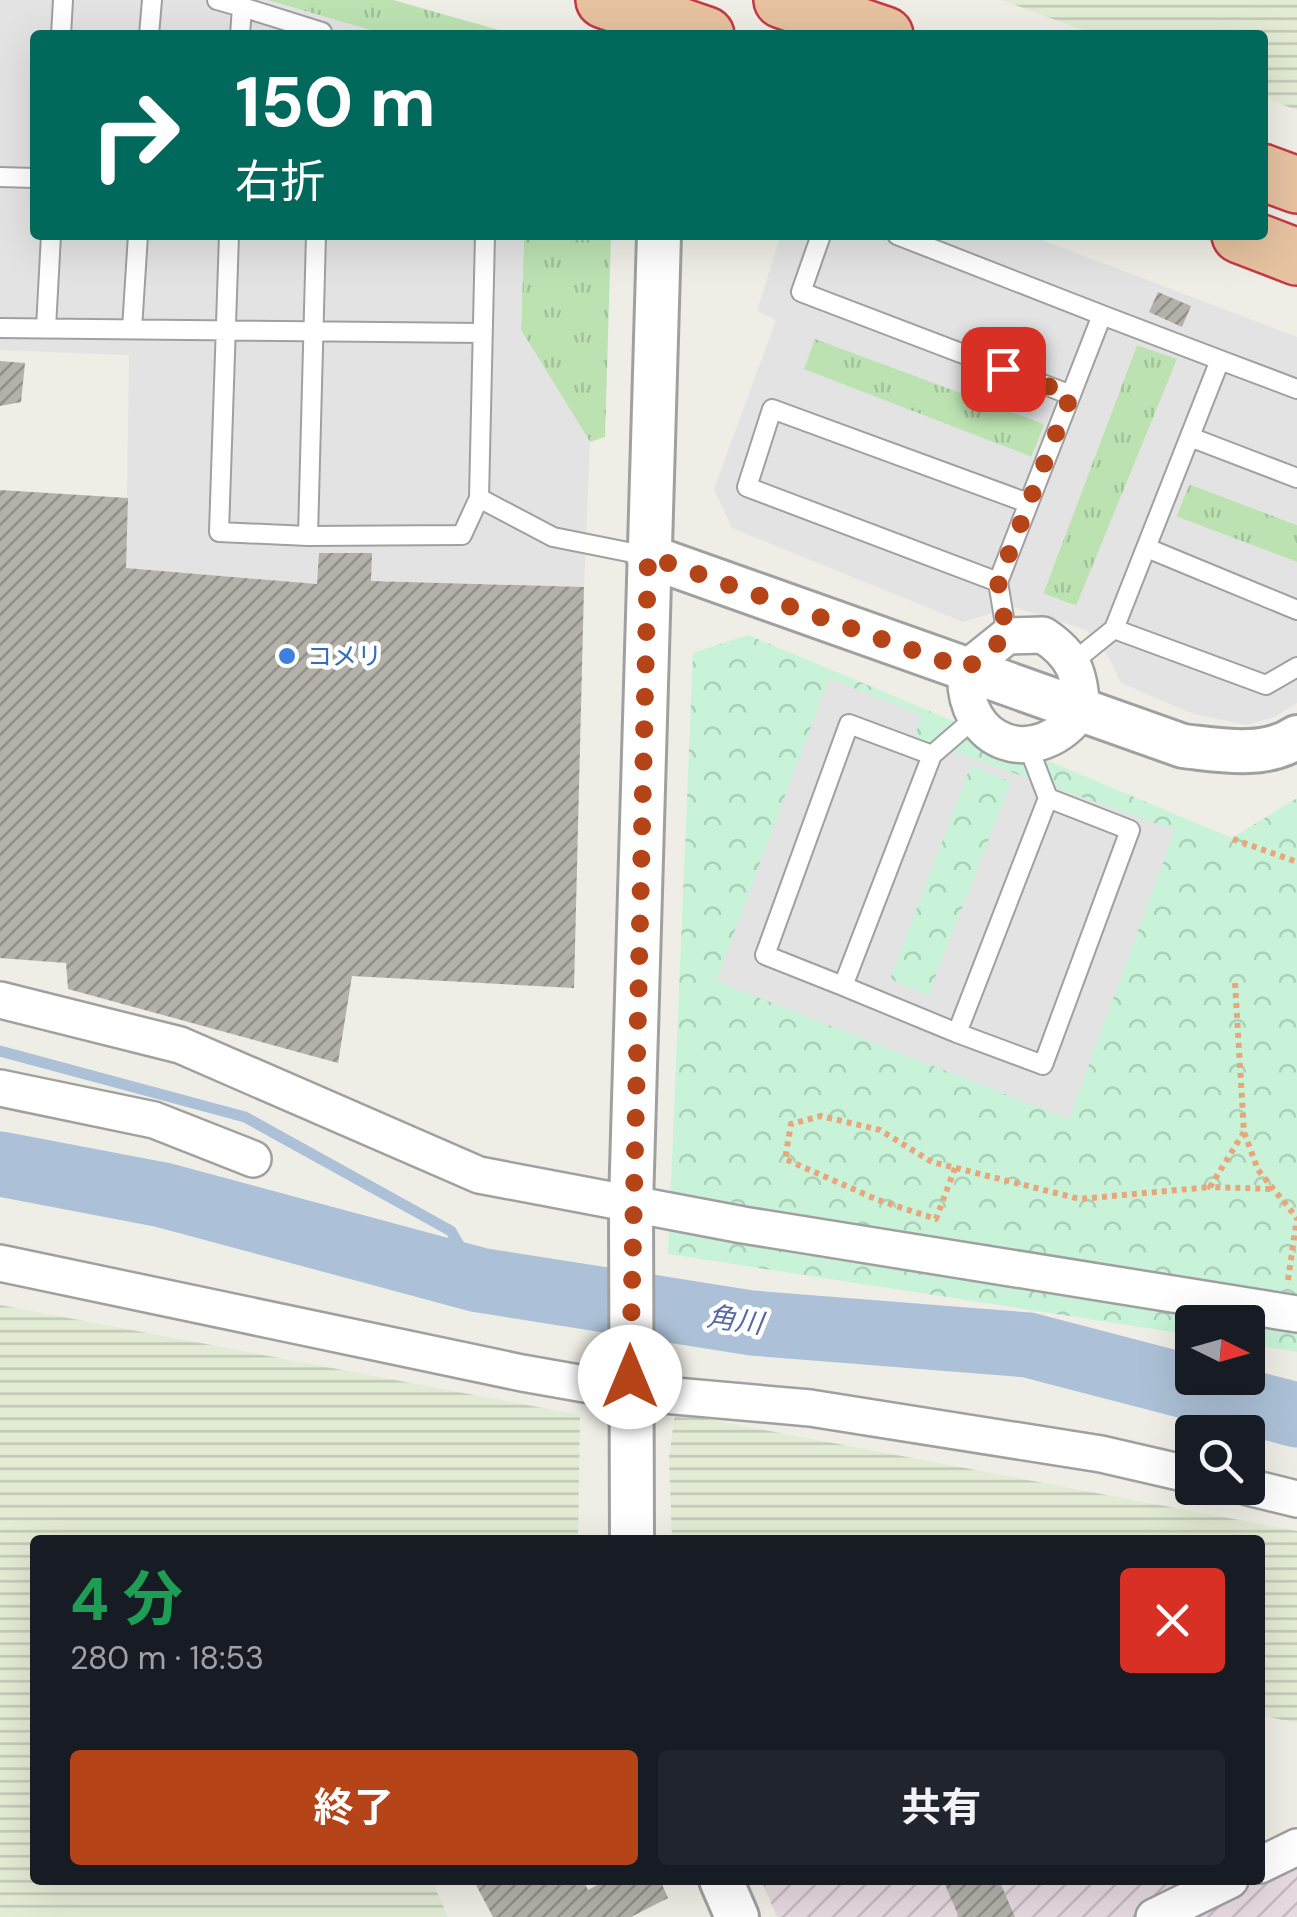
<!DOCTYPE html>
<html lang="ja">
<meta charset="utf-8">
<style>
body{margin:0;font-family:"DM Sans","Noto Sans JP",sans-serif;background:#20242c;color:#f1f3f6;height:100vh;display:flex;flex-direction:column;font-size:38px;white-space:nowrap}
*{box-sizing:border-box;margin:0}
p{font-size:32px;color:#9ea1a6}
.icon{flex:none;width:55px;height:55px;fill:none;stroke:currentColor;stroke-width:2;stroke-linecap:round;stroke-linejoin:round}
.map{position:relative;flex:1;overflow:hidden}
.sheet{position:absolute;left:30px;top:1535px;width:1235px;height:350px;display:flex;flex-direction:column;background:#171b24;border-radius:10px;box-shadow:0 10px 40px #0002}
.sheet>*{flex:none}
.guide{position:absolute;left:30px;top:30px;width:1238px;height:210px;border-radius:10px;box-shadow:0 10px 40px #0002;background:#00695c;color:#fff;overflow:hidden}
.needle{width:65px;rotate:95deg}
.buttons{position:absolute;left:1175px;top:1305px;display:grid;gap:20px}
.buttons a{display:grid;place-items:center;width:90px;height:90px;border-radius:10px;background:#171b24;box-shadow:0 10px 40px #0002;font-size:50px}
.pin{position:absolute;display:grid;place-items:center;width:85px;height:85px;color:#fff;margin:-42px;border-radius:20px;box-shadow:0 5px 15px #0006}
.me{position:absolute;width:110px;margin:-55px;rotate:0deg;stroke-linejoin:round;filter:drop-shadow(0 0 8px #0008)}
.turn{display:flex;align-items:center;gap:35px;height:210px;padding:0 40px;font-size:45px}
.turn .icon{width:130px;height:130px;stroke-width:2.5}
.turn b{display:block;font-size:70px;line-height:85px}
.round{display:grid;place-items:center;flex:none;width:105px;height:105px;border-radius:10px;background:#20242c}
.overview{display:flex;align-items:center;justify-content:space-between;height:170px;padding:0 40px}
h1{font-size:60px;font-weight:700;line-height:75px;color:#1e9e55}
.button{display:flex;gap:20px;margin-top:auto;padding:20px 40px}
.button a{flex:1;height:115px;border-radius:10px;background:#b54418;color:#fff;font-size:40px;font-weight:700;line-height:115px;text-align:center}
.button a+a{background:#20242c;color:#f1f3f6}
.map>svg:first-child{display:block}
.industrial{fill:url(#industrial-furrows)}
.farmland{fill:url(#farmland-rules)}
.grass{fill:url(#grass-tufts)}
.park{fill:url(#park-crowns)}
.parking{fill:#e3e3e3;fill-rule:evenodd}
.lines{fill:none;stroke-linecap:round;stroke-linejoin:round}
.stream{stroke:#acc1d7;stroke-width:11}
.river{stroke:#acc1d7;stroke-width:65}
.building{fill:url(#building-hatch)}
.service-casing{stroke:#a0a0a0;stroke-width:22}
.minor-casing{stroke:#a0a0a0;stroke-width:40}
.tertiary-casing{stroke:#a0a0a0;stroke-width:48}
.trunk-casing{stroke:#c63942;stroke-width:60}
.path{stroke:#e9a67c;stroke-width:6;stroke-dasharray:5 5;stroke-linecap:butt}
.service{stroke:#fff;stroke-width:18}
.minor{stroke:#fff;stroke-width:35}
.tertiary{stroke:#fff;stroke-width:42}
.trunk{stroke:#e6c2a0;stroke-width:55}
.route{stroke:#b54418;stroke-width:18;stroke-dasharray:0 32.4}
.shop-dot{fill:#3f7fe0;stroke:#fff;stroke-width:4}
.labels{text-anchor:middle;dominant-baseline:central;stroke-width:9;stroke-linejoin:round;paint-order:stroke}
.shop-label{font-size:25px;fill:#366cbe;stroke:#fff;text-anchor:start}
.water-label{font-size:28px;font-style:italic;fill:#5667a3;stroke:#fff}
</style>
<div class="map">
<svg width="1297" height="1917" viewBox="0 0 1297 1917">
<defs>
<pattern id="industrial-furrows" width="10" height="10" patternUnits="userSpaceOnUse" patternTransform="scale(2.5)"><rect width="10" height="10" fill="#e6d9e0"/><path d="M-1 1l2-2M0 10L10 0M9 11l2-2" fill="none" stroke="#c5bac0"/></pattern>
<pattern id="farmland-rules" width="6" height="5" patternUnits="userSpaceOnUse" patternTransform="scale(2.5)"><rect width="6" height="5" fill="#e2ebd4"/><path d="M0 2.5h6" fill="none" stroke="#c1c9b6"/></pattern>
<pattern id="grass-tufts" width="24" height="20" patternUnits="userSpaceOnUse" patternTransform="scale(2.5)"><rect width="24" height="20" fill="#bce2b2"/><path d="M3 7l-1-3M5 7V3M7 7l1-3M15 17l-1-3M17 17v-4M19 17l1-3" fill="none" stroke="#a1c199"/></pattern>
<pattern id="park-crowns" width="20" height="18" patternUnits="userSpaceOnUse" patternTransform="scale(2.5)"><rect width="20" height="18" fill="#c8f3d8"/><path d="M2 6a3 3 0 1 1 6 0M12 15a3 3 0 1 1 6 0" fill="none" stroke="#abd0b9"/></pattern>
<pattern id="building-hatch" width="6" height="6" patternUnits="userSpaceOnUse" patternTransform="scale(2.5)"><rect width="6" height="6" fill="#b3b1a9"/><path d="M-1 1l2-2M0 6l6-6M5 7l2-2" fill="none" stroke="#918f89"/></pattern>
</defs>
<rect width="100%" height="100%" fill="#eeeee6"/>
<path class="industrial" d="M 1297,1833 L 1297,1917 L 777,1917 L 761,1880 L 1260,1880 Z"/>
<path class="farmland" d="M 1002,0 L 1297,0 L 1297,110 L 1263,97 L 1262,35 L 1096,35 Z
M 0,1305 L 580,1415 L 578,1540 L 35,1540 L 35,1880 L 442,1880 L 434,1885 L 448,1917 L 0,1917 Z
M 675,1413 L 1297,1531 L 1297,1723 L 1260,1715 L 1260,1540 L 672,1540 L 669,1457 Z"/>
<path class="grass" d="M 267,0 L 393,0 L 516,35 L 387,35 Z
M 524,235 L 611,235 L 605,437 L 590,442 L 521,330 Z
M 814,338 L 1045,424 L 1031,458 L 803,369 Z
M 1137,345 L 1178,358 L 1077,606 L 1043,594 Z
M 1189,484 L 1297,525 L 1297,562 L 1176,517 Z"/>
<path class="park" d="M 748,635 L 1232,838 L 1297,798 L 1297,1352 L 1248,1344 L 1248,1322 L 1192,1322 L 1192,1335 L 668,1254 L 693,653 Z"/>
<path class="parking" d="M 0,0 L 267,0 L 387,35 L 35,35 L 35,235 L 524,235 L 521,330 L 590,442 L 584,587 L 371,581 L 371,553 L 320,553 L 317,584 L 126,568 L 129,355 L 0,350 Z
M 781,235 L 1029,235 L 1297,337 L 1297,525 L 1190,484 L 1176,516 L 1297,562 L 1297,703 L 1276,716 L 1247,725 L 1193,714 L 1121,683 L 1107,654 L 1086,630 L 1014,607 L 963,622 L 732,528 L 714,489 L 776,320 L 757,311 ZM 815,339 L 1044,424 L 1032,457 L 804,369 ZM 1137,345 L 1177,359 L 1076,606 L 1043,593 Z
M 829,678 L 921,715 L 915,738 L 1175,830 L 1069,1119 L 716,981 ZM 971,765 L 1011,782 L 928,995 L 890,979 Z"/>
<g class="lines">
<path class="stream" d="M 0,1051 L 245,1117 L 451,1231 L 479,1280"/>
<path class="river" d="M 0,1164 L 163,1195 L 479,1280 L 752,1323 L 1028,1345 L 1297,1415"/>
</g>
<path class="building" d="M 1158,292 L 1191,306 L 1182,327 L 1149,312 Z
M 0,361 L 25,363 L 21,402 L 0,406 Z
M 0,490 L 128,498 L 126,568 L 317,584 L 319,553 L 372,553 L 371,581 L 584,587 L 574,988 L 352,976 L 338,1063 L 68,989 L 66,963 L 0,958 Z
M 483,1880 L 583,1880 L 588,1890 L 607,1880 L 660,1880 L 668,1898 L 631,1917 L 493,1917 L 476,1885 Z
M 943,1880 L 999,1880 L 1015,1917 L 959,1917 Z"/>
<g class="lines">
<g class="service-casing">
<path id="service" d="M 217,0 L 242,7
M 61,35 L 63,0
M 149,35 L 152,0
M 240,35 L 242,7 L 322,32
M 0,177 L 35,178
M 229,235 L 219,532 L 308,536
M 316,235 L 308,536 L 462,535 L 479,498
M 485,235 L 479,498 L 553,537 L 648,556
M 821,235 L 801,292 L 1071,395
M 897,235 L 1102,315
M 0,328 L 482,333
M 46,328 L 51,235
M 132,329 L 138,235
M 1220,360 L 1297,389
M 1190,437 L 1297,478
M 1147,548 L 1297,610
M 998,582 L 747,487 L 772,409 L 1028,503
M 1114,629 L 1266,685 L 1297,667
M 1007,636 L 998,582 L 1102,315 L 1220,360 L 1114,629 L 1073,662
M 1028,746 L 1048,798 L 1130,830 L 1043,1065 L 957,1033 L 1048,798
M 843,986 L 765,955 L 849,724 L 932,755
M 957,1033 L 843,986 L 932,755 L 976,717"/>
</g>
<g class="minor-casing">
<path id="minor" d="M 1043,635 C 1075,656 1079,673 1082,710 C 1038,772 960,746 966,669 L 1007,636 Z
M 0,1000 L 180,1045 L 479,1175 L 743,1225 L 1297,1314
M 0,1088 L 154,1120 L 253,1159
M 0,1263 L 522,1373 L 630,1392 L 810,1408 L 1101,1454 L 1192,1475
M 1248,1487 L 1297,1499
M 1260,1865 L 1297,1847
M 1154,1917 L 1230,1880"/>
</g>
<g class="tertiary-casing">
<path id="tertiary" d="M 648,556 L 1183,746 C 1220,750 1264,759 1297,737
M 632,1540 L 631,1204 L 659,235
M 721,1880 L 737,1917"/>
</g>
<g class="trunk-casing">
<path id="trunk" d="M 604,0 L 706,35
M 782,0 L 885,35
M 1262,172 L 1297,185
M 1240,235 L 1297,257"/>
</g>
<path class="path" d="M 1233,839 L 1297,862
M 1235,983 L 1244,1132 L 1258,1170 L 1297,1218
M 1244,1132 L 1210,1187 L 1273,1189
M 955,1168 L 936,1219 L 878,1200 L 785,1159 L 791,1124 L 821,1116 L 880,1130 L 932,1162 L 1080,1199 L 1210,1187
M 1288,1280 L 1297,1218"/>
<use href="#service" class="service"/>
<use href="#minor" class="minor"/>
<use href="#tertiary" class="tertiary"/>
<use href="#trunk" class="trunk"/>
</g>
<g class="lines">
<path class="route" d="M 630,1377 L 648,556 L 966,669 L 1007,636 L 998,582 L 1071,395 L 1003,369"/>
</g>
<circle class="shop-dot" cx="287" cy="656" r="10"/>
<g class="labels">
<g class="shop-label">
<text x="307" y="656">コメリ</text>
</g>
<g class="water-label">
<text transform="translate(735 1320) rotate(8)">角川</text>
</g>
</g>
</svg>
<div class="buttons">
<a><svg class="needle" viewBox="-14 -14 28 28"><path d="M0-13l5 13h-10z" fill="#e53935"/><path d="M0 13l5-13h-10z" fill="#9ea1a6"/></svg></a>
<a><svg class="icon" aria-label="search" viewBox="0 0 24 24"><circle cx="10" cy="10" r="6"/><path d="M15 15l6 6"/></svg></a>
</div>
<div class="pin" style="left:1003px;top:369px;background:#d93025"><svg class="icon" aria-label="arrive" viewBox="0 0 24 24"><path d="M6 21V4h12l-3 4 3 4H6"/></svg></div>
<svg class="me" style="left:630px;top:1377px" viewBox="-20 -20 40 40"><circle r="19" fill="#fff"/><path d="M0-13L10 11 0 6-10 11z" fill="#b54418"/></svg>
<div class="guide">
<div class="turn"><svg class="icon" aria-label="right" viewBox="0 0 24 24"><path d="M7 20v-9h11M14 6l5 5-5 5"/></svg><div><b>150 m</b>右折</div></div>
</div>
<section class="sheet">
<div class="overview"><div><h1>4 分</h1><p>280 m · 18:53</p></div><a class="round" style="background:#d93025;color:#fff"><svg class="icon" aria-label="close" viewBox="0 0 24 24"><path d="M6 6l12 12M18 6L6 18"/></svg></a></div>
<div class="button"><a>終了</a><a>共有</a></div>
</section>
</div>
